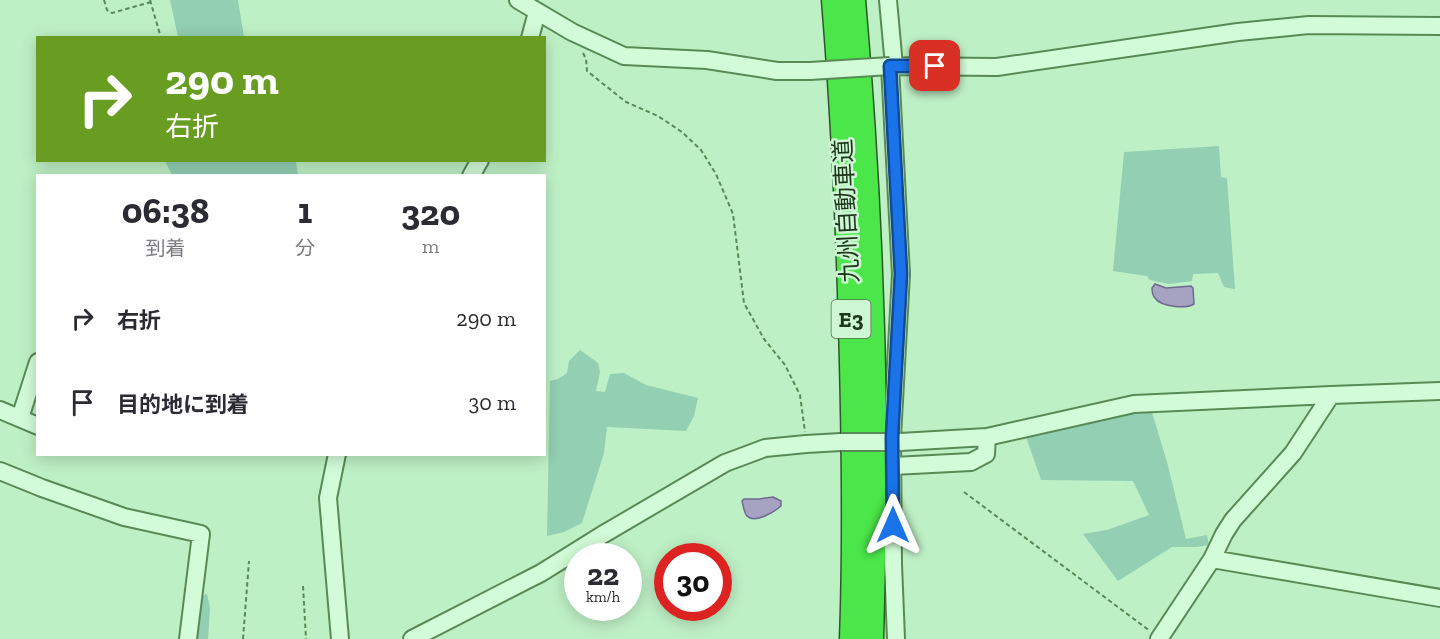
<!DOCTYPE html>
<html lang="ja">
<meta charset="utf-8">
<style>
body{margin:0;font-family:"Zilla Slab","Noto Sans JP",serif;background:#f2f2f3;color:#2b2b33;height:100vh;display:flex;flex-direction:column;font-size:22px;white-space:nowrap}
*{box-sizing:border-box;margin:0}
p{font-size:20px;color:#7c7c81}
.icon{flex:none;width:33px;height:33px;fill:none;stroke:currentColor;stroke-width:2;stroke-linecap:round;stroke-linejoin:round}
.map{position:relative;flex:1;overflow:hidden}
.side{position:absolute;left:36px;top:174px;width:510px;height:282px;display:flex;flex-direction:column;background:#fff;border-radius:0px;box-shadow:0 3px 15px #0003}
.side>*{flex:none}
.guide{position:absolute;left:36px;top:36px;width:510px;height:126px;border-radius:0px;box-shadow:0 3px 15px #0003;background:#699d22;color:#fff;overflow:hidden}
.speed{position:absolute;left:564px;top:543px;display:flex;gap:12px;font-size:30px;font-weight:700;text-align:center}
.speed>*{display:grid;place-content:center;width:78px;height:78px;border-radius:50%;background:#fff;box-shadow:0 3px 15px #0003;line-height:1}
.speed small{font-size:15px;font-weight:400}
.speed .limit{border:9px solid #d22;background:#fff;color:#111}
.pin{position:absolute;display:grid;place-items:center;width:51px;height:51px;color:#fff;margin:-26px;border-radius:12px;box-shadow:0 3px 9px #0006}
.me{position:absolute;width:66px;margin:-33px;rotate:0deg;stroke-linejoin:round;filter:drop-shadow(0 0 4px #0008)}
.turn{display:flex;align-items:center;gap:21px;height:126px;padding:0 30px;font-size:27px}
.turn .icon{width:78px;height:78px;stroke-width:2.5}
.turn b{display:block;font-size:42px;line-height:51px}
.eta{display:flex;justify-content:space-evenly;align-items:center;height:102px;text-align:center}
.eta b{font-size:36px;font-weight:700;line-height:42px}
ul{padding:0;list-style:none}
li{display:flex;align-items:center;gap:18px;height:84px;padding:0 30px}
li div{flex:1}
li b{display:block;font-size:22px}
li em{font-style:normal}
.map>svg:first-child{display:block}
.green{fill:#92cfb3}
.water{fill:#a6a2c2;stroke:#706990;stroke-width:1.5}
.lines{fill:none;stroke-linecap:round;stroke-linejoin:round}
.minor-casing{stroke:#588a56;stroke-width:20}
.highway-casing{stroke:#2f572b;stroke-width:27}
.path{stroke:#588a56;stroke-width:2;stroke-dasharray:4.5 3;stroke-linecap:butt}
.minor{stroke:#d2fbd7;stroke-width:16}
.highway{stroke:#4be649;stroke-width:24}
.minor-bridge-casing{stroke:#588a56;stroke-width:20;stroke-linecap:butt}
.minor-bridge{stroke:#d2fbd7;stroke-width:16}
.route-casing{stroke:#114b97;stroke-width:15}
.route{stroke:#1a73e8;stroke-width:10}
.labels{text-anchor:middle;dominant-baseline:central;stroke-width:5;stroke-linejoin:round;paint-order:stroke}
.shield{fill:#cef7d4;stroke:#537152;stroke-width:1.5}
.shield-label{font-size:22px;font-weight:bold;fill:#1e381b}
.street-label{font-size:24px;fill:#1e381b;stroke:#cef7d4}
</style>
<div class="map">
<svg width="1440" height="639" viewBox="0 0 1440 639">
<rect width="100%" height="100%" fill="#bef0c5"/>
<path class="green" d="M 170,0 L 238,0 L 244,37 L 178,37 Z
M 1219,146 L 1221,177 L 1227,178 L 1235,289 L 1224,287 L 1218,273 L 1193,274 L 1192,281 L 1169,284 L 1150,280 L 1147,276 L 1113,271 L 1124,152 Z
M 165,161 L 294,161 L 296,162 L 298,175 L 172,175 Z
M 580,350 L 598,363 L 600,372 L 596,391 L 605,392 L 610,374 L 624,373 L 646,385 L 698,398 L 694,416 L 686,431 L 607,427 L 604,453 L 582,523 L 564,532 L 547,536 L 550,381 L 558,379 L 567,373 L 569,361 Z
M 1151,409 L 1167,462 L 1186,539 L 1207,535 L 1209,545 L 1197,547 L 1172,547 L 1118,581 L 1083,534 L 1107,530 L 1149,515 L 1133,481 L 1041,480 L 1026,437 L 1051,425 Z
M 207,594 L 210,608 L 208,639 L 192,639 L 200,596 Z"/>
<path class="water" d="M 1155,284 L 1166,288 L 1191,286 L 1193,288 L 1194,304 C 1186,309 1161,307 1155,298 C 1153,296 1152,291 1152,288 Z
M 773,497 L 781,501 L 781,506 C 774,512 755,524 747,516 C 744,513 743,504 742,501 L 744,499 L 759,499 Z"/>
<g class="lines">
<g class="minor-casing">
<path id="minor" d="M 518,0 L 572,32 L 624,56 L 707,60 L 777,71 L 810,71
M 888,0 L 894,66
M 530,38 L 537,12
M 471,176 L 480,160
M 0,410 L 38,426
M 20,418 L 38,362
M 900,442 L 987,437 L 1134,404 L 1331,395 L 1440,391
M 337,454 L 328,498 L 340,639
M 893,466 L 971,462 L 986,454 L 987,437
M 0,471 L 42,488 L 124,517 L 201,534 L 188,639
M 1212,559 L 1440,598
M 412,639 L 541,573 L 602,535 L 725,463 L 765,448 L 806,444 L 841,442
M 896,639 L 893,564 L 892,437 L 901,274 L 890,66 L 997,67 L 1238,32 L 1309,25 L 1440,26
M 1159,639 L 1212,559 L 1224,534 L 1233,520 L 1293,453 L 1331,395"/>
</g>
<g class="highway-casing">
<path id="highway" d="M 834,0 C 843,109 848,217 851,326 C 854,430 856,535 852,639
M 853,0 C 865,139 872,278 874,417 C 875,491 873,565 871,639"/>
</g>
<path class="path" d="M 104,0 L 107,10 L 112,13 L 151,2
M 150,0 L 161,38
M 583,53 L 586,59 L 587,71 L 626,102 L 658,116 L 682,132 L 701,150 L 716,174 L 733,214 L 744,303 L 764,339 L 785,365 L 800,395 L 805,432
M 964,492 L 1150,631
M 303,586 L 306,639
M 243,639 L 249,561"/>
<use href="#minor" class="minor"/>
<use href="#highway" class="highway"/>
<g class="minor-bridge-casing">
<path id="minor-bridge" d="M 810,71 L 890,66
M 841,442 L 900,442"/>
</g>
<use href="#minor-bridge" class="minor-bridge"/>
</g>
<g class="lines">
<g class="route-casing">
<path id="route" d="M 893,525 L 892,437 L 901,274 L 890,66 L 935,66"/>
</g>
<use href="#route" class="route"/>
</g>
<g class="labels">
<rect class="shield" x="831.5" y="300" width="39" height="38" rx="4.5"/>
<g class="shield-label">
<text x="851" y="319">E3</text>
</g>
<g class="street-label">
<text transform="translate(846 211) rotate(-93)">九州自動車道</text>
</g>
</g>
</svg>
<div class="speed"><div>22<small>km/h</small></div><div class="limit">30</div></div>
<div class="pin" style="left:935px;top:66px;background:#d93025"><svg class="icon" aria-label="arrive" viewBox="0 0 24 24"><path d="M6 21V4h12l-3 4 3 4H6"/></svg></div>
<svg class="me" style="left:893px;top:525px" viewBox="-20 -20 40 40"><path d="M0-17L14 15 0 8-14 15z" fill="#1a73e8" stroke="#fff" stroke-width="4"/></svg>
<div class="guide">
<div class="turn"><svg class="icon" aria-label="right" viewBox="0 0 24 24"><path d="M7 20v-9h11M14 6l5 5-5 5"/></svg><div><b>290 m</b>右折</div></div>
</div>
<section class="side">
<div class="eta">
<div><b>06:38</b><p>到着</p></div>
<div><b>1</b><p>分</p></div>
<div><b>320</b><p>m</p></div>
</div>
<ul>
<li><svg class="icon" aria-label="right" viewBox="0 0 24 24"><path d="M7 20v-9h11M14 6l5 5-5 5"/></svg><div><b>右折</b></div><em>290 m</em></li>
<li><svg class="icon" aria-label="arrive" viewBox="0 0 24 24"><path d="M6 21V4h12l-3 4 3 4H6"/></svg><div><b>目的地に到着</b></div><em>30 m</em></li>
</ul>
</section>
</div>
